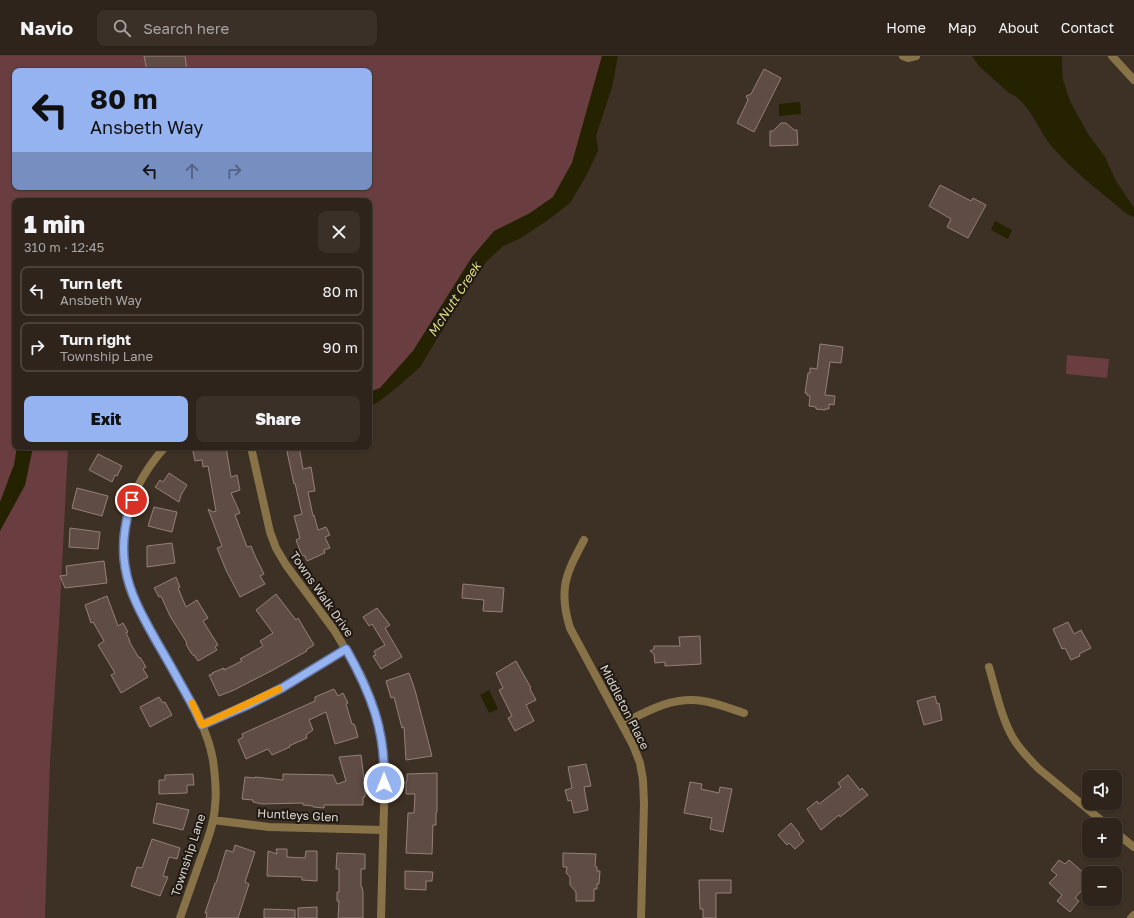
<!DOCTYPE html>
<meta charset="utf-8">
<style>
body{margin:0;font-family:"Golos Text",sans-serif;background:#3a3028;color:#f1f3f6;height:100vh;display:flex;flex-direction:column;font-size:15px;white-space:nowrap}
*{box-sizing:border-box;margin:0}
p{font-size:13px;color:#a7a4a3}
.icon{flex:none;width:22px;height:22px;fill:none;stroke:currentColor;stroke-width:2;stroke-linecap:round;stroke-linejoin:round}
.map{position:relative;flex:1;overflow:hidden}
.sheet{position:absolute;left:12px;top:142px;width:360px;height:252px;display:flex;flex-direction:column;background:#2e241b;border-radius:8px;box-shadow:0 1px 3px #0004,0 0 0 1px #49413a}
.sheet>*{flex:none}
.hud{position:absolute;left:12px;top:12px;width:360px;height:122px;border-radius:8px;box-shadow:0 1px 3px #0004,0 0 0 1px #49413a;background:#95b2f1;color:#111;overflow:hidden}
.fabs{position:absolute;left:1082px;top:714px;display:grid;gap:8px}
.fabs a{display:grid;place-items:center;width:40px;height:40px;border-radius:8px;background:#2e241b;box-shadow:0 1px 3px #0004,0 0 0 1px #49413a;font-size:20px}
.pin{position:absolute;display:grid;place-items:center;width:34px;height:34px;color:#fff;margin:-17px;border:2px solid #fff;border-radius:50%;box-shadow:0 1px 4px #0007}
.me{position:absolute;width:44px;margin:-22px;rotate:0deg;stroke-linejoin:round;filter:drop-shadow(0 0 3px #0008)}
.turn{display:flex;align-items:center;gap:14px;height:84px;padding:0 12px;font-size:18px}
.turn .icon{width:52px;height:52px;stroke-width:2.5}
.turn b{display:block;font-size:28px;line-height:34px}
.lanes{display:flex;align-items:center;height:38px;padding:0 12px;background:#0003;justify-content:center;gap:20px;direction:ltr}
.lanes .off{opacity:.35}
.round{display:grid;place-items:center;flex:none;width:42px;height:42px;border-radius:8px;background:#3a3028}
.headline{display:flex;align-items:center;justify-content:space-between;height:68px;padding:0 12px}
h1{font-size:24px;font-weight:800;line-height:30px}
.action{display:flex;gap:8px;margin-top:auto;padding:8px 12px}
.action a{flex:1;height:46px;border-radius:8px;background:#95b2f1;color:#111;font-size:16px;font-weight:800;line-height:46px;text-align:center}
.action a+a{background:#3a3028;color:#f1f3f6}
ul{padding:0;list-style:none}
li{display:flex;align-items:center;gap:12px;height:50px;margin:0 8px 6px;padding:0 4px;border:2px solid #49413a;border-radius:8px}
li div{flex:1}
li b{display:block;font-size:15px}
li em{font-style:normal}
header{display:flex;align-items:center;gap:24px;box-sizing:border-box;height:56px;padding:0 20px;background:#2e241b;border-bottom:1px solid #49413a}
header strong{font-size:19px}
nav{display:flex;gap:22px;margin-inline-start:auto;font-size:14px}
.search{width:280px;height:36px;background:#3a3028;display:flex;align-items:center;gap:10px;box-sizing:border-box;padding:0 14px;border-radius:8px;color:#a7a4a3;font-size:15px}
.map>svg:first-child{display:block}
.green{fill:#6a3e40;fill-rule:evenodd}
.water{fill:#242201}
.building{fill:#5f4c45;stroke:#958079}
.lines{fill:none;stroke-linecap:round;stroke-linejoin:round}
.street{stroke:#887348;stroke-width:8}
.route-casing{stroke:#61749d;stroke-width:10}
.route{stroke:#95b2f1;stroke-width:7}
.slow{stroke:#f59e0b;stroke-width:7}
.labels{text-anchor:middle;dominant-baseline:central;stroke-width:4;stroke-linejoin:round;paint-order:stroke}
.street-label{font-size:12px;fill:#ded5ce;stroke:#1f1914}
.water-label{font-size:13px;font-style:italic;fill:#ddd97c;stroke:#1f1914}
</style>
<header>
<strong>Navio</strong>
<div class="search"><svg class="icon" aria-label="search" viewBox="0 0 24 24"><circle cx="10" cy="10" r="6"/><path d="M15 15l6 6"/></svg>Search here</div>
<nav><a>Home</a><a>Map</a><a>About</a><a>Contact</a></nav>
</header>
<div class="map">
<svg width="1134" height="862" viewBox="0 0 1134 862">
<rect width="100%" height="100%" fill="#3d3024"/>
<path class="green" d="M 0,0 L 602,0 L 572,107 L 553,141 L 472,201 L 413,295 L 380,332 L 369,336 L 369,145 L 15,145 L 15,391 L 17,391 L 14,409 L 8,424 L 7,462 L 25,429 L 33,391 L 68,391 L 59,570 L 50,704 L 45,862 L 0,862 ZM 15,15 L 369,15 L 369,131 L 15,131 Z
M 1067,299 L 1109,303 L 1107,322 L 1066,318 Z"/>
<path class="water" d="M 602,0 L 618,0 L 612,31 L 596,80 L 598,95 L 586,120 L 570,147 L 548,164 L 521,182 L 503,190 L 487,205 L 469,230 L 420,311 L 395,333 L 377,347 L 369,349 L 369,336 L 380,332 L 413,295 L 472,201 L 494,175 L 530,157 L 553,141 L 572,107 Z
M 972,0 L 1062,0 L 1062,12 L 1063,24 L 1070,45 L 1088,78 L 1105,101 L 1116,125 L 1134,152 L 1134,161 L 1127,158 C 1102,137 1075,117 1054,93 C 1039,77 1029,44 1009,37 L 979,10 Z
M 800,46 L 801,58 L 779,60 L 779,48 Z
M 995,165 L 1012,174 L 1008,183 L 991,174 Z
M 17,391 L 33,391 L 25,429 L 0,475 L 0,446 L 14,409 Z
M 489,634 L 498,653 L 489,657 L 480,639 Z"/>
<path class="building" d="M 144,0 L 185,0 L 187,15 L 147,15 Z
M 764,13 L 781,22 L 754,76 L 737,67 L 748,44 L 746,40 L 751,38 Z
M 781,67 L 786,67 L 794,74 L 797,74 L 798,89 L 770,90 L 770,75 L 773,75 Z
M 940,129 L 971,145 L 973,142 L 986,149 L 968,182 L 947,171 L 951,163 L 929,150 Z
M 820,288 L 843,291 L 841,307 L 830,306 L 825,339 L 835,340 L 834,349 L 829,348 L 829,353 L 825,353 L 825,354 L 816,353 L 816,351 L 809,350 L 810,340 L 807,339 L 807,337 L 805,337 L 808,317 L 810,317 L 810,312 L 817,313 Z
M 192,391 L 226,391 L 231,421 L 237,419 L 240,434 L 231,437 L 240,457 L 235,459 L 247,491 L 251,490 L 256,502 L 264,518 L 260,520 L 265,528 L 240,541 L 226,514 L 217,492 L 222,490 L 208,453 L 213,456 L 216,455 L 208,410 L 203,411 L 202,404 L 195,405 Z
M 286,391 L 299,391 L 303,413 L 311,411 L 315,435 L 308,436 L 313,460 L 314,459 L 318,474 L 326,471 L 330,479 L 325,481 L 330,492 L 324,494 L 325,497 L 307,505 L 304,499 L 302,500 L 296,484 L 300,482 L 294,460 L 302,458 L 295,427 L 294,428 Z
M 98,398 L 122,410 L 117,420 L 115,419 L 112,426 L 89,414 Z
M 169,417 L 187,429 L 181,439 L 179,446 L 155,431 L 160,424 L 163,426 Z
M 77,432 L 108,440 L 102,460 L 72,452 Z
M 154,451 L 177,456 L 172,476 L 148,470 Z
M 70,472 L 100,476 L 98,493 L 69,491 Z
M 172,487 L 175,507 L 147,511 L 147,490 Z
M 104,505 L 107,527 L 65,532 L 60,520 L 67,519 L 66,510 Z
M 176,521 L 180,531 L 178,532 L 186,551 L 197,544 L 208,562 L 203,565 L 218,589 L 215,591 L 217,594 L 198,605 L 194,599 L 194,600 L 191,597 L 186,588 L 187,587 L 170,560 L 161,540 L 159,541 L 154,532 Z
M 463,528 L 504,532 L 502,556 L 483,555 L 484,544 L 462,542 Z
M 276,538 L 296,564 L 298,562 L 314,589 L 306,594 L 307,595 L 271,615 L 234,634 L 219,640 L 209,619 L 213,618 L 212,617 L 224,612 L 224,614 L 242,605 L 240,603 L 263,590 L 260,585 L 273,577 L 256,554 Z
M 107,540 L 118,570 L 123,567 L 128,576 L 126,577 L 130,585 L 129,585 L 139,602 L 140,601 L 146,611 L 143,613 L 148,621 L 121,637 L 111,619 L 115,617 L 98,589 L 104,585 L 93,566 L 91,567 L 85,549 Z
M 377,552 L 390,569 L 385,572 L 402,601 L 381,613 L 373,600 L 376,599 L 374,595 L 385,589 L 372,568 L 369,570 L 363,561 Z
M 1068,566 L 1074,578 L 1081,574 L 1091,592 L 1079,598 L 1080,600 L 1071,604 L 1065,592 L 1062,593 L 1053,573 Z
M 700,580 L 701,608 L 665,610 L 665,606 L 655,607 L 654,598 L 650,595 L 654,593 L 654,590 L 680,590 L 679,581 Z
M 516,605 L 531,632 L 530,633 L 536,644 L 526,649 L 534,665 L 515,675 L 508,662 L 512,660 L 499,634 L 503,632 L 496,617 Z
M 409,617 L 415,634 L 432,700 L 406,704 L 404,671 L 402,672 L 394,641 L 391,642 L 386,625 Z
M 334,633 L 338,640 L 343,637 L 348,647 L 346,648 L 352,668 L 354,668 L 355,670 L 358,681 L 335,688 L 326,656 L 309,664 L 313,674 L 306,679 L 307,682 L 289,690 L 290,691 L 272,699 L 268,693 L 246,703 L 238,684 L 243,681 L 242,678 L 315,645 L 315,641 Z
M 935,640 L 937,648 L 939,647 L 942,664 L 924,669 L 917,645 Z
M 159,641 L 163,647 L 165,646 L 172,659 L 150,671 L 140,651 Z
M 361,699 L 365,730 L 365,741 L 363,741 L 363,749 L 324,749 L 324,752 L 313,751 L 313,750 L 303,749 L 303,747 L 262,748 L 253,746 L 253,744 L 242,743 L 245,721 L 255,722 L 255,721 L 283,724 L 283,718 L 333,719 L 337,728 L 346,725 L 339,701 Z
M 586,708 L 591,730 L 584,731 L 588,754 L 574,757 L 571,744 L 568,745 L 565,734 L 572,732 L 568,711 Z
M 437,717 L 437,756 L 436,756 L 436,769 L 433,769 L 432,798 L 406,797 L 408,757 L 414,757 L 415,738 L 406,738 L 406,725 L 407,725 L 407,718 Z
M 193,718 L 194,729 L 187,729 L 187,737 L 159,738 L 159,724 L 165,724 L 165,719 Z
M 848,719 L 860,734 L 862,732 L 868,739 L 840,761 L 839,759 L 821,774 L 807,753 L 817,745 L 819,748 L 841,731 L 838,727 Z
M 690,726 L 702,728 L 701,733 L 719,737 L 720,731 L 732,733 L 723,776 L 710,773 L 712,762 L 684,757 Z
M 157,747 L 189,754 L 183,774 L 153,767 Z
M 791,767 L 800,778 L 799,779 L 804,785 L 795,793 L 789,787 L 787,789 L 778,779 Z
M 152,783 L 180,792 L 177,803 L 169,801 L 163,820 L 168,821 L 160,840 L 131,830 L 137,811 L 142,812 Z
M 235,789 L 255,796 L 245,826 L 249,828 L 238,862 L 206,862 L 207,857 L 205,857 L 215,827 L 216,827 L 226,794 L 233,796 Z
M 276,793 L 287,793 L 287,801 L 305,802 L 306,795 L 317,795 L 317,825 L 302,824 L 302,821 L 267,820 L 268,795 L 277,798 Z
M 337,797 L 365,798 L 365,813 L 361,813 L 361,831 L 362,831 L 363,836 L 363,862 L 338,862 L 339,845 L 337,845 L 337,836 L 339,836 L 339,813 L 336,813 Z
M 563,797 L 596,798 L 595,810 L 597,811 L 597,815 L 600,815 L 599,828 L 597,828 L 597,833 L 594,833 L 594,845 L 576,845 L 576,836 L 570,829 L 570,821 L 566,817 L 567,811 L 563,811 Z
M 1059,804 L 1065,808 L 1069,804 L 1085,818 L 1082,821 L 1089,826 L 1075,842 L 1079,845 L 1070,856 L 1057,845 L 1062,839 L 1049,827 L 1057,819 L 1051,814 Z
M 405,815 L 433,816 L 432,825 L 426,825 L 426,834 L 405,833 Z
M 699,824 L 731,824 L 731,837 L 716,837 L 716,862 L 703,862 L 703,853 L 700,853 Z
M 317,851 L 317,862 L 298,862 L 298,852 Z
M 264,853 L 295,854 L 295,862 L 264,862 Z"/>
<g class="lines">
<path class="street" d="M 903,0 L 908,2 L 916,0
M 1112,0 L 1134,24
M 165,391 C 130,430 113,480 129,531 C 140,562 164,598 180,627 C 194,651 208,676 213,704 C 215,719 217,735 215,750 C 214,768 207,785 201,802 C 194,822 187,842 180,862
M 251,391 L 270,476 L 276,492 L 286,509 L 334,574 L 361,619 L 371,643 L 379,668 L 385,712 L 381,862
M 584,484 C 566,518 558,533 570,572 L 633,689 L 640,707 L 643,724 L 644,748 L 641,862
M 989,611 C 996,635 1001,661 1013,682 C 1020,694 1030,704 1039,713 L 1107,769
M 622,668 C 647,655 673,640 703,645 C 717,647 731,653 744,657
M 202,669 L 282,632 L 346,593
M 213,764 L 269,771 L 383,774
M 1115,776 L 1134,791
M 1131,862 L 1134,859"/>
</g>
<g class="lines">
<g class="route-casing">
<path id="route" d="M 132,444 C 125,466 121,487 125,510 C 129,538 144,563 158,588 C 171,610 183,632 195,654 L 202,669 L 248,649 L 282,632 L 346,593 C 371,637 386,676 384,727"/>
</g>
<use href="#route" class="route"/>
<path class="slow" d="M 192,647 L 202,669 L 279,633"/>
</g>
<g class="labels">
<g class="street-label">
<text transform="translate(322 538) rotate(55)">Towns Walk Drive</text>
<text transform="translate(625 651) rotate(63)">Middleton Place</text>
<text transform="translate(298 759) rotate(3)">Huntleys Glen</text>
<text transform="translate(188 799) rotate(-72)">Township Lane</text>
</g>
<g class="water-label">
<text transform="translate(454 243) rotate(-57)">McNutt Creek</text>
</g>
</g>
</svg>
<div class="fabs">
<a><svg class="icon" aria-label="sound" viewBox="0 0 24 24"><path d="M4 9h4l5-4v14l-5-4H4zM17 9q2 3 0 6"/></svg></a>
<a>+</a>
<a>−</a>
</div>
<div class="pin" style="left:132px;top:444px;background:#d93025"><svg class="icon" aria-label="arrive" viewBox="0 0 24 24"><path d="M6 21V4h12l-3 4 3 4H6"/></svg></div>
<svg class="me" style="left:384px;top:727px" viewBox="-20 -20 40 40"><circle r="17" fill="#95b2f1" stroke="#fff" stroke-width="3"/><path d="M0-11L8 9 0 5-8 9z" fill="#fff"/></svg>
<div class="hud">
<div class="turn"><svg class="icon" aria-label="left" viewBox="0 0 24 24"><path d="M17 20v-9H6M10 6l-5 5 5 5"/></svg><div><b>80 m</b>Ansbeth Way</div></div>
<div class="lanes"><svg class="icon" aria-label="left" viewBox="0 0 24 24"><path d="M17 20v-9H6M10 6l-5 5 5 5"/></svg><svg class="icon off" aria-label="ahead" viewBox="0 0 24 24"><path d="M12 20V5M6 11l6-6 6 6"/></svg><svg class="icon off" aria-label="right" viewBox="0 0 24 24"><path d="M7 20v-9h11M14 6l5 5-5 5"/></svg></div>
</div>
<section class="sheet">
<div class="headline"><div><h1>1 min</h1><p>310 m · 12:45</p></div><a class="round"><svg class="icon" aria-label="close" viewBox="0 0 24 24"><path d="M6 6l12 12M18 6L6 18"/></svg></a></div>
<ul>
<li><svg class="icon" aria-label="left" viewBox="0 0 24 24"><path d="M17 20v-9H6M10 6l-5 5 5 5"/></svg><div><b>Turn left</b><p>Ansbeth Way</p></div><em>80 m</em></li>
<li><svg class="icon" aria-label="right" viewBox="0 0 24 24"><path d="M7 20v-9h11M14 6l5 5-5 5"/></svg><div><b>Turn right</b><p>Township Lane</p></div><em>90 m</em></li>
</ul>
<div class="action"><a>Exit</a><a>Share</a></div>
</section>
</div>
